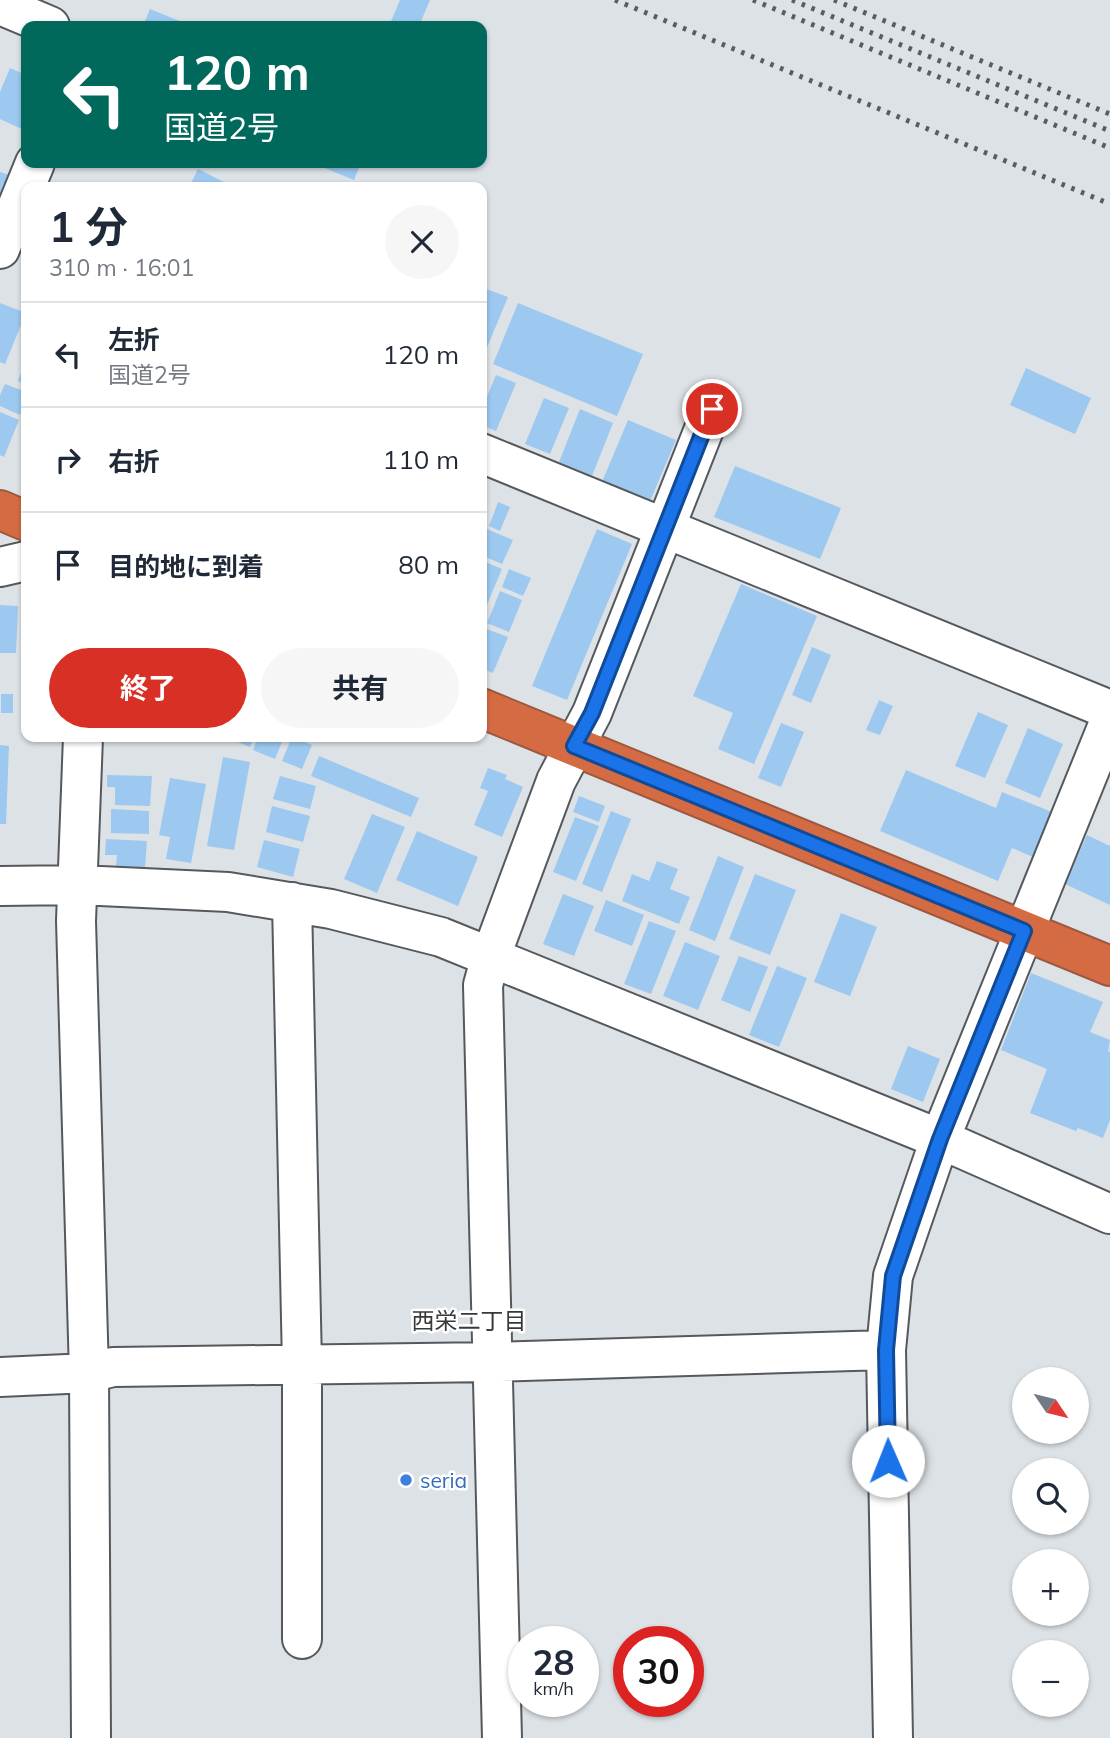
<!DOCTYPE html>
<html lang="ja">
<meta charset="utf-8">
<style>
body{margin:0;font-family:Mulish,"Noto Sans JP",sans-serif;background:#f6f6f7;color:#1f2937;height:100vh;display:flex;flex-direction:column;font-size:26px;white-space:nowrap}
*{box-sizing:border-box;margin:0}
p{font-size:23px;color:#747a83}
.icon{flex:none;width:38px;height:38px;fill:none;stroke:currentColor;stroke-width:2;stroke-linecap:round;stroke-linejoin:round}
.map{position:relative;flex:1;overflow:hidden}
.details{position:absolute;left:21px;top:182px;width:466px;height:560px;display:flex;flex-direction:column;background:#fff;border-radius:14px;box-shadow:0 2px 5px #0004}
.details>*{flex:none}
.banner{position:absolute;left:21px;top:21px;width:466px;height:147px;border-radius:14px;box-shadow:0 2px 5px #0004;background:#00695c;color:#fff;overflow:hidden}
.needle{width:46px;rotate:125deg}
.buttons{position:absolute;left:1012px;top:1367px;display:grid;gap:14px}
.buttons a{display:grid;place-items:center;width:77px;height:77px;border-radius:50%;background:#fff;box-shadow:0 2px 5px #0004;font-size:35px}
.speed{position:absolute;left:508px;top:1626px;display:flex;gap:14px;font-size:35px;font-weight:700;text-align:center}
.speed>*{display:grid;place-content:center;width:91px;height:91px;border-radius:50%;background:#fff;box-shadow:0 2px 5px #0004;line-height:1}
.speed small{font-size:18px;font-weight:400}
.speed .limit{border:10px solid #d22;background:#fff;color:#111}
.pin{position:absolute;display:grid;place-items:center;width:60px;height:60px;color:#fff;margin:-30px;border:4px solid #fff;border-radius:50%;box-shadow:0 2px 7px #0007}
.me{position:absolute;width:77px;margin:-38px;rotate:359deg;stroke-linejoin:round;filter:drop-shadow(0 0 5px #0008)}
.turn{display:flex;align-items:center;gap:24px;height:147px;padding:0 28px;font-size:32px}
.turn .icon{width:91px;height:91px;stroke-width:2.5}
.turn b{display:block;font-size:49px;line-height:60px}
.round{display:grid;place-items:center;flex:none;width:74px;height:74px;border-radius:37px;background:#f6f6f7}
.headline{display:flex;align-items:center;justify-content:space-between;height:119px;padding:0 28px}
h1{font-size:42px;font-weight:700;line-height:52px}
.cta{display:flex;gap:14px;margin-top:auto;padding:14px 28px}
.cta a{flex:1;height:80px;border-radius:42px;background:#d93025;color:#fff;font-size:28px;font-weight:700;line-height:80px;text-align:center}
.cta a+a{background:#f6f6f7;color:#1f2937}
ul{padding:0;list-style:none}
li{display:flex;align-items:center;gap:21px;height:105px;padding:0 28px;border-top:2px solid #e0e1e3}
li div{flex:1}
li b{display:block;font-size:26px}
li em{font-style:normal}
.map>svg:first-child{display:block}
.building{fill:#9dc9f0}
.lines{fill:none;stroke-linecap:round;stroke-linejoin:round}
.minor-casing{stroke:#55595d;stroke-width:42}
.highway-casing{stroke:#9d5940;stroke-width:42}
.minor{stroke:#fff;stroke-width:38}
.highway{stroke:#d56b43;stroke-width:38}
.rail{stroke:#5a5d5f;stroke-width:5;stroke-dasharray:3.5 7;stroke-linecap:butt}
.route-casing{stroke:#114b97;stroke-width:18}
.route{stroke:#1a73e8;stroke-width:12}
.shop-dot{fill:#3f7fe0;stroke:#fff;stroke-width:2.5}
.labels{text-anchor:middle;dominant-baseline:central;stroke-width:5;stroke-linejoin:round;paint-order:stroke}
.shop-label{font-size:21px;fill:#366cbe;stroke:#fff;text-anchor:start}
.neighbourhood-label{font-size:23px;fill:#36383a;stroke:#fff}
</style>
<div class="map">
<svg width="1110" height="1738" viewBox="0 0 1110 1738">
<rect width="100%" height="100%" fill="#dde2e6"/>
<path class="building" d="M 400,0 L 430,0 L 419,26 L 389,26 Z
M 150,9 L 192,26 L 143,26 Z
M 10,68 L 26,75 L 26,131 L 0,119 L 0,92 Z
M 321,163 L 361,163 L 354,180 L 320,166 Z
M 198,169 L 230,185 L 229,187 L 189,187 Z
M 0,172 L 9,175 L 0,196 Z
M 481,287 L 508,297 L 481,362 Z
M 0,303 L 26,313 L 5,364 L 0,362 Z
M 518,303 L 643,354 L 617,416 L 493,364 Z
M 26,359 L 26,384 L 18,381 Z
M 1026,368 L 1091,398 L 1075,434 L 1010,405 Z
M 496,375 L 516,383 L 496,431 L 481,425 L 481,411 Z
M 5,384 L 26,392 L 26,400 L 20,415 L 0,406 L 0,395 Z
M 544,398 L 569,408 L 550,454 L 525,444 Z
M 580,409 L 613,423 L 592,476 L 559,462 Z
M 0,412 L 19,420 L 4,457 L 0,455 Z
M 628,420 L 676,440 L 651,499 L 637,504 L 599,489 Z
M 735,466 L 841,508 L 820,559 L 714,517 Z
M 498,502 L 510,507 L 500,531 L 489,526 Z
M 487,529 L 513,540 L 502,564 L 481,555 L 481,543 Z
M 597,529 L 632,544 L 567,700 L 532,686 Z
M 481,560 L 502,569 L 481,619 Z
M 509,569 L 531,578 L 523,596 L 502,587 Z
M 741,584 L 817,616 L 754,764 L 718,749 L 733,713 L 693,696 Z
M 500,591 L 522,600 L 509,632 L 487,623 Z
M 26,593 L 26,628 L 24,628 L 21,594 Z
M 0,605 L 18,606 L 16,653 L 0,653 Z
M 484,628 L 508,637 L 493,673 L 481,668 L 481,634 Z
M 812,647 L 831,655 L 811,703 L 792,695 Z
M 1,694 L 13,694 L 13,713 L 1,713 Z
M 879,700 L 893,706 L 880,735 L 866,730 Z
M 978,712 L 1008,725 L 985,778 L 955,766 Z
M 781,723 L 804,732 L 781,787 L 758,778 Z
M 1028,728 L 1063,744 L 1040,798 L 1005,783 Z
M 226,737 L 254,737 L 250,747 Z
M 258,737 L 284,737 L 275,759 L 253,750 Z
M 292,737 L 312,745 L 302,769 L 282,761 Z
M 0,745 L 9,746 L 6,824 L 0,824 Z
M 319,756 L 419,798 L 411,817 L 311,776 Z
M 223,757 L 250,762 L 234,850 L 207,846 Z
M 488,768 L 507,775 L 505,779 L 523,787 L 502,837 L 474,825 L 488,791 L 480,788 Z
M 906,770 L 996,808 L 1002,792 L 1052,812 L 1033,857 L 1012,848 L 998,881 L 880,831 Z
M 107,775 L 152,776 L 150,806 L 115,805 L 115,787 L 107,787 Z
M 280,776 L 316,786 L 310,809 L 273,799 Z
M 170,778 L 206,784 L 191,863 L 166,859 L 170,837 L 159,835 Z
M 579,796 L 605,806 L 599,822 L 573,812 Z
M 272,806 L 310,816 L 303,842 L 266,832 Z
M 111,809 L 149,811 L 149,834 L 111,833 Z
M 611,811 L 631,819 L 602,892 L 582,884 Z
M 372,814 L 405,827 L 377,893 L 344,879 Z
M 575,817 L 599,826 L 576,881 L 553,872 Z
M 417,831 L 478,857 L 458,906 L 396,880 Z
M 1087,835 L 1110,846 L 1110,905 L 1065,884 Z
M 106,839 L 147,841 L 145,868 L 116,867 L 117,855 L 105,855 Z
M 264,840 L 300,849 L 293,877 L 257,867 Z
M 718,856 L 744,867 L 715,941 L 689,930 Z
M 657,861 L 678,869 L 670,889 L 690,897 L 679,924 L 622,901 L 632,874 L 649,881 Z
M 755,874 L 796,890 L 770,955 L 729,939 Z
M 563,894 L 594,906 L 574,956 L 543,944 Z
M 606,900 L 644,915 L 632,946 L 594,931 Z
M 841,913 L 877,927 L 850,996 L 814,982 Z
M 649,921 L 676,931 L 651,994 L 624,984 Z
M 685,942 L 720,956 L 698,1010 L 663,996 Z
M 739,956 L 768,967 L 750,1012 L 721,1000 Z
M 777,966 L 807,978 L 779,1047 L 749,1035 Z
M 1031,973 L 1103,1002 L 1090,1032 L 1110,1040 L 1108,1051 L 1110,1052 L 1110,1120 L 1103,1138 L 1078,1128 L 1076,1131 L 1030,1113 L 1047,1069 L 1001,1050 Z
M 908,1046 L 940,1059 L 923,1102 L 891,1089 Z"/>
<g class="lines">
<g class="minor-casing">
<path id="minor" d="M 0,5 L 50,26
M 0,249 L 35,163
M 481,453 L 1110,710
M 0,567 L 26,561
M 83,737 L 76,921 L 89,1373 L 91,1738
M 0,886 L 79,885 L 228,892 L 331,909 L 441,937 L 940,1139 L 1110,1214
M 292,902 L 302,1365 L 302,1639
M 0,1377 L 89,1373 L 113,1367 L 492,1362 L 886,1350
M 502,1738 L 483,985 L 491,956 L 556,781 L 592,713 L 712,409
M 893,1738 L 886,1350 L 893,1276 L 940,1139 L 1110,720"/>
</g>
<g class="highway-casing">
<path id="highway" d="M 0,510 L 26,521
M 481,708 L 1110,966"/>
</g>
<use href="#minor" class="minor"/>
<use href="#highway" class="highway"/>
<path class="rail" d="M 615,0 L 1110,204
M 753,0 L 1110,148
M 792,0 L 1110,131
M 834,0 L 1110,114"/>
</g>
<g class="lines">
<g class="route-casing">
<path id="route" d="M 712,409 L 592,713 L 574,746 L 1024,931 L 940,1139 L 893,1276 L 886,1350 L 888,1461"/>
</g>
<use href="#route" class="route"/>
</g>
<circle class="shop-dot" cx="406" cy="1480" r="7"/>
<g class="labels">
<g class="shop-label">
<text x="420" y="1480">seria</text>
</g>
<g class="neighbourhood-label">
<text x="469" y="1320">西栄二丁目</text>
</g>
</g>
</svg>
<div class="buttons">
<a><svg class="needle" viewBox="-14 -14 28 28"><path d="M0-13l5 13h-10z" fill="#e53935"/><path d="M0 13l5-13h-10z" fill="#747a83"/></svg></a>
<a><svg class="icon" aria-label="search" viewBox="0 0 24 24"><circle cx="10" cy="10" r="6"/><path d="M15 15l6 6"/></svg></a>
<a>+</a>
<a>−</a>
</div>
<div class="speed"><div>28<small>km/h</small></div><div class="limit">30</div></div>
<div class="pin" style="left:712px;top:409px;background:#d93025"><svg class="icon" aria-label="arrive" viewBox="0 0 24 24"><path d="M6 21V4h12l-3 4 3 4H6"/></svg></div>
<svg class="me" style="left:888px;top:1461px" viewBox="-20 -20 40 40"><circle r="19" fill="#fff"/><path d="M0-13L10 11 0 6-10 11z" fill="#1a73e8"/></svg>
<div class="banner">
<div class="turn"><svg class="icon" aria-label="left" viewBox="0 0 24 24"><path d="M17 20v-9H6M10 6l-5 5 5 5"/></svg><div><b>120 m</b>国道2号</div></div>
</div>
<section class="details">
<div class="headline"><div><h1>1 分</h1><p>310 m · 16:01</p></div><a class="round"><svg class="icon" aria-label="close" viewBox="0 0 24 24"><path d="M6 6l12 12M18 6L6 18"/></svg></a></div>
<ul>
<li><svg class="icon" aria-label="left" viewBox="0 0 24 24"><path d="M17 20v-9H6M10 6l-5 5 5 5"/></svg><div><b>左折</b><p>国道2号</p></div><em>120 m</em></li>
<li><svg class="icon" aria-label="right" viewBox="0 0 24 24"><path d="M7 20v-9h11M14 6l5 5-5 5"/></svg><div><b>右折</b></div><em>110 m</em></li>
<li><svg class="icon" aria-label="arrive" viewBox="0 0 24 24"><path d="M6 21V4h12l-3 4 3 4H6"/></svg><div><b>目的地に到着</b></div><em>80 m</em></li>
</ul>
<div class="cta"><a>終了</a><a>共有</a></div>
</section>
</div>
